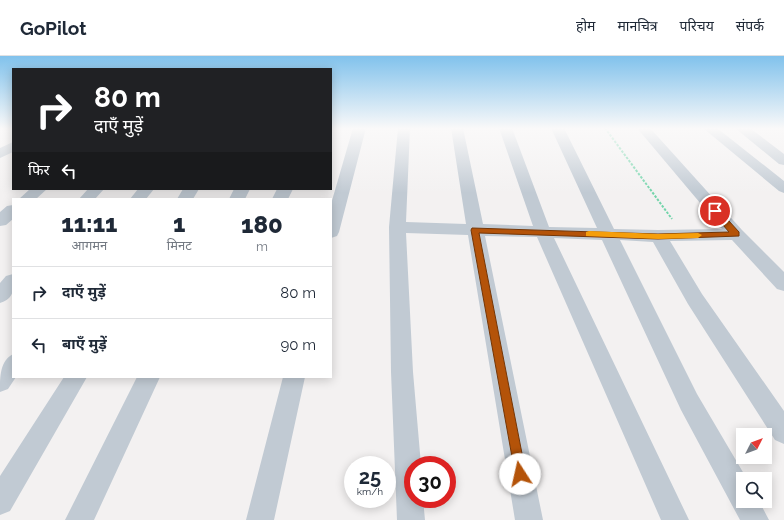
<!DOCTYPE html>
<html lang="hi">
<meta charset="utf-8">
<style>
body{margin:0;font-family:Raleway,"Noto Sans Devanagari",sans-serif;background:#f2f2f3;color:#1f2937;height:100vh;display:flex;flex-direction:column;font-size:15px;white-space:nowrap}
*{box-sizing:border-box;margin:0}
p{font-size:13px;color:#747a83}
.icon{flex:none;width:22px;height:22px;fill:none;stroke:currentColor;stroke-width:2;stroke-linecap:round;stroke-linejoin:round}
.map{position:relative;flex:1;overflow:hidden}
.side{position:absolute;left:12px;top:142px;width:320px;height:180px;display:flex;flex-direction:column;background:#fff;border-radius:0px;box-shadow:0 2px 10px #0003}
.side>*{flex:none}
.hud{position:absolute;left:12px;top:12px;width:320px;height:122px;border-radius:0px;box-shadow:0 2px 10px #0003;background:#202124;color:#fff;overflow:hidden}
.needle{width:26px;rotate:48deg}
.fabs{position:absolute;left:736px;top:372px;display:grid;gap:8px}
.fabs a{display:grid;place-items:center;width:36px;height:36px;border-radius:0px;background:#fff;box-shadow:0 2px 10px #0003;font-size:20px}
.speed{position:absolute;left:344px;top:400px;display:flex;gap:8px;font-size:20px;font-weight:700;text-align:center}
.speed>*{display:grid;place-content:center;width:52px;height:52px;border-radius:50%;background:#fff;box-shadow:0 2px 10px #0003;line-height:1}
.speed small{font-size:10px;font-weight:400}
.speed .limit{border:6px solid #d22;background:#fff;color:#111}
.pin{position:absolute;display:grid;place-items:center;width:34px;height:34px;color:#fff;margin:-17px;border:2px solid #fff;border-radius:50%;box-shadow:0 1px 4px #0007}
.me{position:absolute;width:44px;margin:-22px;rotate:350deg;stroke-linejoin:round;filter:drop-shadow(0 0 3px #0008)}
.turn{display:flex;align-items:center;gap:14px;height:84px;padding:0 16px;font-size:18px}
.turn .icon{width:52px;height:52px;stroke-width:2.5}
.turn b{display:block;font-size:28px;line-height:34px}
.then{display:flex;align-items:center;height:38px;padding:0 16px;background:#0003;gap:8px;font-size:15px}
.eta{display:flex;justify-content:space-evenly;align-items:center;height:68px;text-align:center}
.eta b{font-size:24px;font-weight:800;line-height:28px}
ul{padding:0;list-style:none}
li{display:flex;align-items:center;gap:12px;height:52px;padding:0 16px;border-top:1px solid #e0e1e3}
li div{flex:1}
li b{display:block;font-size:15px}
li em{font-style:normal}
header{display:flex;align-items:center;gap:24px;box-sizing:border-box;height:56px;padding:0 20px;background:#fff;border-bottom:1px solid #e0e1e3}
header strong{font-size:19px}
nav{display:flex;gap:22px;margin-inline-start:auto;font-size:14px}
.map>svg:first-child{display:block}
.lines{fill:none;stroke-linecap:round;stroke-linejoin:round}
.path{stroke:#72d4aa;stroke-width:2;stroke-dasharray:2.5 1.5;stroke-linecap:butt}
.minor{fill:#c1cad3;fill-rule:evenodd}
.route{fill:#b45309;stroke:#753606}
.slow{fill:#f59e0b}
</style>
<header>
<strong>GoPilot</strong>
<nav><a>होम</a><a>मानचित्र</a><a>परिचय</a><a>संपर्क</a></nav>
</header>
<div class="map">
<svg width="784" height="464" viewBox="0 0 784 464">
<rect width="100%" height="100%" fill="#f3f1f1"/>
<g class="lines">
<path class="path" d="M 605,72 L 672,163"/>
<path class="minor" d="M 353,72 L 366,72 L 339,176 L 337,180 L 331,182 L 331,148 Z
M 398,72 L 410,72 L 406,166 L 466,168 L 451,72 L 463,72 L 483,168 L 533,170 L 499,72 L 512,72 L 549,171 L 597,172 L 551,72 L 564,72 L 614,173 L 658,174 L 722,173 L 637,72 L 650,72 L 742,174 L 784,216 L 784,235 L 777,233 L 732,184 L 670,185 L 702,238 L 784,355 L 784,388 L 775,384 L 688,248 L 653,186 L 620,184 L 697,338 L 747,423 L 743,423 L 743,445 L 759,445 L 769,464 L 740,464 L 681,354 L 602,184 L 554,182 L 689,464 L 661,464 L 537,181 L 485,180 L 543,464 L 515,464 L 468,179 L 406,177 L 413,316 L 421,409 L 413,409 L 413,443 L 423,443 L 425,464 L 397,464 L 391,316 L 389,171 Z
M 703,72 L 717,72 L 784,125 L 784,137 L 779,135 Z
M 735,72 L 750,72 L 784,98 L 784,109 L 779,108 Z
M 13,86 L 13,96 L 0,102 L 0,92 Z
M 30,133 L 47,133 L 36,143 L 19,143 Z
M 88,133 L 104,133 L 95,143 L 79,143 Z
M 138,133 L 154,133 L 146,143 L 130,143 Z
M 183,133 L 199,133 L 193,143 L 177,143 Z
M 234,133 L 250,133 L 245,143 L 229,143 Z
M 277,133 L 293,133 L 288,143 L 272,143 Z
M 13,149 L 13,163 L 6,169 L 0,170 L 0,156 L 7,150 Z
M 13,218 C 13,232 16,242 0,247 L 0,227 L 6,220 Z
M 13,298 L 13,321 L 16,321 L 8,333 L 0,336 C 0,320 0,305 13,298 Z
M 64,321 L 87,321 L 10,455 L 0,459 L 0,420 Z
M 137,321 L 160,321 L 94,464 L 65,464 Z
M 283,321 L 305,321 L 274,464 L 246,464 Z"/>
</g>
<linearGradient id="sky" x2="0" y2="1"><stop stop-color="#81c2ec"/><stop offset="0.53" stop-color="#faf9f9"/><stop offset="1" stop-color="#faf9f9" stop-opacity="0"/></linearGradient>
<rect width="784" height="137" fill="url(#sky)"/>
<path class="route" d="M 715,152 L 718,153 L 739,176 L 739,180 L 658,183 L 479,177 L 526,418 L 524,423 L 520,424 L 516,423 L 471,174 L 472,172 L 658,178 L 729,176 L 711,155 Z"/>
<path class="slow" d="M 589,175 L 658,178 L 698,177 L 702,179 L 698,182 L 658,183 L 586,180 L 586,176 Z"/>
</svg>
<div class="fabs">
<a><svg class="needle" viewBox="-14 -14 28 28"><path d="M0-13l5 13h-10z" fill="#e53935"/><path d="M0 13l5-13h-10z" fill="#747a83"/></svg></a>
<a><svg class="icon" aria-label="search" viewBox="0 0 24 24"><circle cx="10" cy="10" r="6"/><path d="M15 15l6 6"/></svg></a>
</div>
<div class="speed"><div>25<small>km/h</small></div><div class="limit">30</div></div>
<div class="pin" style="left:715px;top:155px;background:#d93025"><svg class="icon" aria-label="arrive" viewBox="0 0 24 24"><path d="M6 21V4h12l-3 4 3 4H6"/></svg></div>
<svg class="me" style="left:520px;top:418px" viewBox="-20 -20 40 40"><circle r="19" fill="#fff"/><path d="M0-13L10 11 0 6-10 11z" fill="#b45309"/></svg>
<div class="hud">
<div class="turn"><svg class="icon" aria-label="right" viewBox="0 0 24 24"><path d="M7 20v-9h11M14 6l5 5-5 5"/></svg><div><b>80 m</b>दाएँ मुड़ें</div></div>
<div class="then">फिर<svg class="icon" aria-label="left" viewBox="0 0 24 24"><path d="M17 20v-9H6M10 6l-5 5 5 5"/></svg></div>
</div>
<section class="side">
<div class="eta">
<div><b>11:11</b><p>आगमन</p></div>
<div><b>1</b><p>मिनट</p></div>
<div><b>180</b><p>m</p></div>
</div>
<ul>
<li><svg class="icon" aria-label="right" viewBox="0 0 24 24"><path d="M7 20v-9h11M14 6l5 5-5 5"/></svg><div><b>दाएँ मुड़ें</b></div><em>80 m</em></li>
<li><svg class="icon" aria-label="left" viewBox="0 0 24 24"><path d="M17 20v-9H6M10 6l-5 5 5 5"/></svg><div><b>बाएँ मुड़ें</b></div><em>90 m</em></li>
</ul>
</section>
</div>
